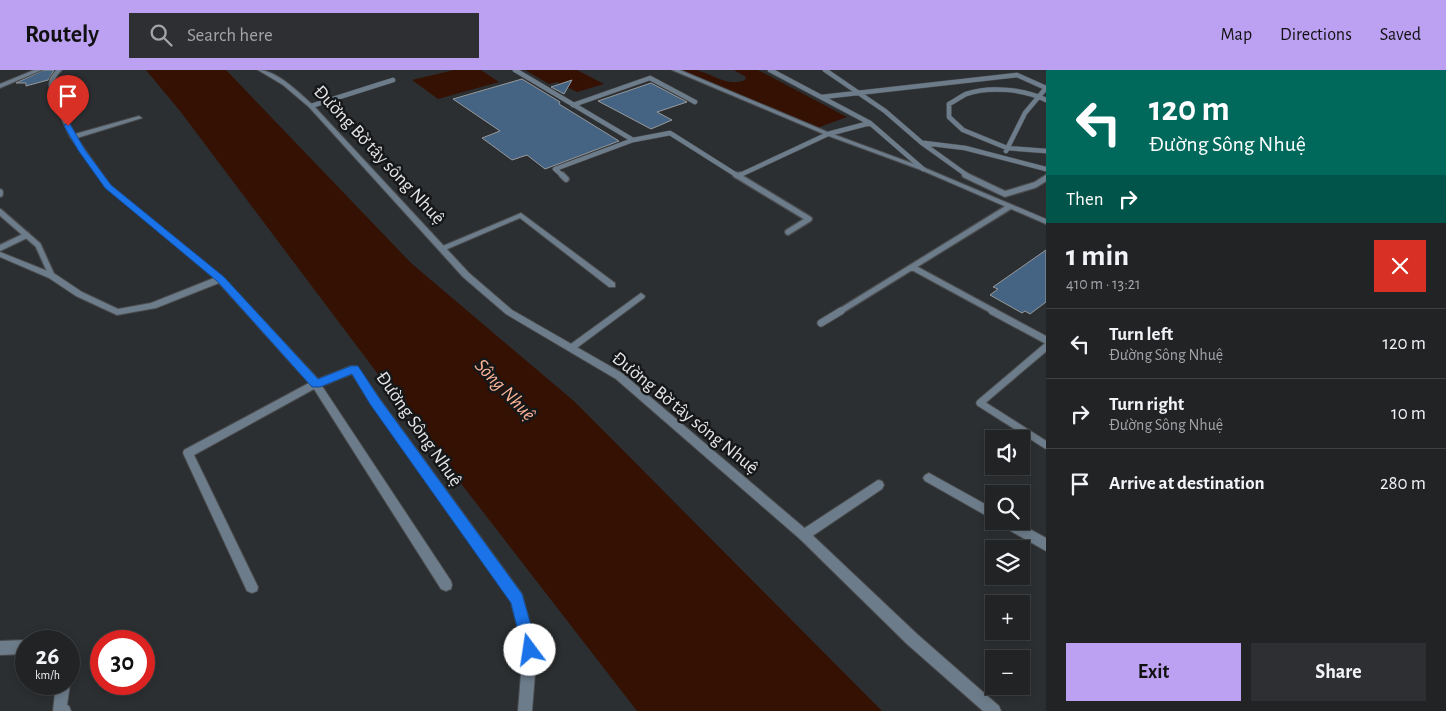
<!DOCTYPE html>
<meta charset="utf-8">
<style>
body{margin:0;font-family:"Alegreya Sans",sans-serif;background:#2d2f32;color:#f1f3f6;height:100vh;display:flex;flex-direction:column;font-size:19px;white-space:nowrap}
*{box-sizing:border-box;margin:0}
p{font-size:16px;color:#a2a4a7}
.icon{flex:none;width:28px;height:28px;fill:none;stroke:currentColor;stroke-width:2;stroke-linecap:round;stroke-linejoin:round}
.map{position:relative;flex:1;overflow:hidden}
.details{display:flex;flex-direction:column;background:#212325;width:400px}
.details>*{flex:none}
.guide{background:#00695c;color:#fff;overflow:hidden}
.buttons{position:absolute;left:985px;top:360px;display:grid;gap:10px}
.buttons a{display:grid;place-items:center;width:45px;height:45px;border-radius:0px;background:#212325;box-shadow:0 2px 8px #0003,0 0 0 1px #3e4042;font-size:25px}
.speed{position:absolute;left:15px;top:560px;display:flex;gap:10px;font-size:25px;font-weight:700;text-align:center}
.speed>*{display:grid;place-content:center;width:65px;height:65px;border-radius:50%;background:#212325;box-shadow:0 2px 8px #0003,0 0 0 1px #3e4042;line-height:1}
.speed small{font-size:12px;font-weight:400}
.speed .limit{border:8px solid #d22;background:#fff;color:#111}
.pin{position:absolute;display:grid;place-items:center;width:42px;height:42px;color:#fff;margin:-51px -21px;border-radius:50% 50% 50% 0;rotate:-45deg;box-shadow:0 0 5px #0007}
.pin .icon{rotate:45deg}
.me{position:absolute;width:55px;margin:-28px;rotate:346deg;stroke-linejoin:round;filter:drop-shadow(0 0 4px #0008)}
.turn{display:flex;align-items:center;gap:18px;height:105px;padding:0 20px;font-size:22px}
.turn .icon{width:65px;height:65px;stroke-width:2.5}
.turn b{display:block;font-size:35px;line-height:42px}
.then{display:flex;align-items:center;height:48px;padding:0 20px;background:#0003;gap:10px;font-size:19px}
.round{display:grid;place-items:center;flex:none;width:52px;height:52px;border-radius:0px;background:#2d2f32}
.summary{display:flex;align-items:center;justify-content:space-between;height:85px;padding:0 20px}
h1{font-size:30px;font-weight:700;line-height:38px}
.cta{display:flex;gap:10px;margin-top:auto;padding:10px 20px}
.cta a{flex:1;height:58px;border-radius:0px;background:#bca0f2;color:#111;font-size:20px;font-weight:700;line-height:58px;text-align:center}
.cta a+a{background:#2d2f32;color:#f1f3f6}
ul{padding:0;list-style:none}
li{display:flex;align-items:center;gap:15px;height:70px;padding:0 20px;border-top:1px solid #3e4042}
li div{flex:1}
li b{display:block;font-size:19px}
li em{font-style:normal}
header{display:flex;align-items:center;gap:30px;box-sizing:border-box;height:70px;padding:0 25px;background:#bca0f2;color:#111}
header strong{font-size:24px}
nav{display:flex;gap:28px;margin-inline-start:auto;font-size:18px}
.search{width:350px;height:45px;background:#2d2f32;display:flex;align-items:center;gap:12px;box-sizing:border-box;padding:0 18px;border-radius:0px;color:#a2a4a7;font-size:19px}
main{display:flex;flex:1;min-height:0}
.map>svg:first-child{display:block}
.water{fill:#351103}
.building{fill:#456483;stroke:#96999c}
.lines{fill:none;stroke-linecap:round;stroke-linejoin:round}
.service-far2-casing{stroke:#4a4c4e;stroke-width:5.5}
.service-far1-casing{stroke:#4a4c4e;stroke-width:8}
.service-casing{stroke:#4a4c4e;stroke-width:9}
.minor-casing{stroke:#4a4c4e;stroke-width:2}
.tertiary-casing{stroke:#4a4c4e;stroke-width:2}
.service-far2{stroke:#6d7c8a;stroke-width:4.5}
.service-far1{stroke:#6d7c8a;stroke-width:5.5}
.service{stroke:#6d7c8a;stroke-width:7}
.minor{fill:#6d7c8a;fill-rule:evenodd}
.tertiary{fill:#6d7c8a;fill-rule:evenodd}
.route{fill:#1a73e8;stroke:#114b97}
.labels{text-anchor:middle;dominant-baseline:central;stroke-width:5;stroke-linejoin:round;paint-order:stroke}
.street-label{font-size:19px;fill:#e5e6e8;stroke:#161718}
.water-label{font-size:20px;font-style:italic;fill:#fbb397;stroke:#161718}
</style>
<header>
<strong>Routely</strong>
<div class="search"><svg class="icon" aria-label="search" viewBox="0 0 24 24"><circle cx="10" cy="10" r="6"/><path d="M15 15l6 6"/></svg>Search here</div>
<nav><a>Map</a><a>Directions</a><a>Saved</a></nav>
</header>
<main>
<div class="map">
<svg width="1046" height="641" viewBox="0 0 1046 641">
<rect width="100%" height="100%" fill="#2c2f31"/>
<path class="water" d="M 146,0 L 226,0 L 411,193 L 575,332 L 882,641 L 637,641 L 432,376 L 180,41 Z
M 454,0 L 481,0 L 499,12 L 438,29 L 412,10 Z
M 525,0 L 577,0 L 604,14 L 577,22 L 557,12 L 549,14 Z
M 681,0 C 686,0 692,0 697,0 C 714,5 727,17 745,10 L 746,7 L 734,0 L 758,0 L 847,47 L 817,58 Z"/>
<path class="building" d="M 44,0 L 54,0 L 48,10 L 26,16 L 26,13 L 16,13 Z
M 522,9 L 560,32 L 559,34 L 619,71 L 545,99 L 527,85 L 512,90 L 482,68 L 500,61 L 453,29 Z
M 572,10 L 564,24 L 551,17 Z
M 651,13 L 687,32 L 657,42 L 672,50 L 651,59 L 598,31 Z
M 1046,180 L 1046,232 L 1030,244 L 1025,241 L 1022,243 L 990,225 L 998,219 L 993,217 Z"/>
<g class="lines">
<g class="service-far2-casing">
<path id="service-far2" d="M 515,0 L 633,70
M 770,0 L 870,53 L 923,99
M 825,0 L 885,41 L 922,73 L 968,106
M 822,27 L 1017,5 L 1046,18
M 1046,30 C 1024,19 989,16 966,24 C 960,27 955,31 949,34 L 949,47 L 963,60 L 1007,78 L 1046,81
M 573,35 L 650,8 L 695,32
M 311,36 L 393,10
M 924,73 L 965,78 L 1046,99
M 1006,81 L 1025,43 L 1046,18
M 563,106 L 555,99 L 633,70 L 670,63 L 738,106
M 738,106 L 828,64 L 870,53"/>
</g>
<g class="service-far1-casing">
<path id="service-far1" d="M 562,105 L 566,109
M 736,105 L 738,106
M 740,105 L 738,106 L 809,149 L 788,162
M 965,105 L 1005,124 L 1035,115 L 1046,108
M 0,122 L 0,124
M 0,142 L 38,175 L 52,206
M 0,178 L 27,165
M 912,197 L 995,242
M 839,242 L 1009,137"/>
</g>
<g class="service-casing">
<path id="service" d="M 992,241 L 1046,270
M 821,253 L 841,241
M 1046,277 L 980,333 L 1046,375"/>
</g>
<g class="minor-casing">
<path id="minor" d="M 34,0 L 42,0 L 0,18 L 0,14 Z
M 56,0 L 62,0 C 59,3 56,6 55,10 C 52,24 69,52 75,64 L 139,46 L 142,48 L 77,68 L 110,115 L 223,207 L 318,309 L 351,296 L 357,296 L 379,328 L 522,524 L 537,579 L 532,641 L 518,641 L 523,579 L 511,532 L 371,334 L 352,304 L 322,316 L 451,511 L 452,515 L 451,519 L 446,521 L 441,519 L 314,319 L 194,385 L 258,517 L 257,521 L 252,523 L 247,521 L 183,383 L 184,380 L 309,313 L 219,213 L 156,238 L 117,245 L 76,226 L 49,208 L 0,187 L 0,182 L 55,204 L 82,222 L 118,239 L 151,233 L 214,208 L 106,117 L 70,67 L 52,28 L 49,15 L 50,8 Z
M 672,0 L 680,0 L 830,63 L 925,98 L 1046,149 L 1046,154 L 921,100 L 826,65 Z
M 521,143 L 615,213 L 615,217 L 609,217 L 520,148 L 445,180 L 439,180 L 438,178 Z
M 641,223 L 645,226 L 644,228 L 574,280 L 568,280 L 566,278 L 568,276 Z
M 929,403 L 994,439 L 994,450 L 925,411 L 923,408 L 925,405 Z
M 878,410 L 882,411 L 884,415 L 882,419 L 808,469 L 804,471 L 800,469 L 798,465 L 800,461 Z
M 998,451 L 1015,451 L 1046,468 L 1046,481 L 1000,455 Z
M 26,570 L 29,571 L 26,571 L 26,584 L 0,585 L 0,571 Z
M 69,611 L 70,614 L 67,635 L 69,636 L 71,641 L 53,641 L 56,614 L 69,614 Z"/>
</g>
<g class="tertiary-casing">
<path id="tertiary" d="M 258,0 C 277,0 299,23 313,35 L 469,203 L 512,240 L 622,303 L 808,461 L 917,564 L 999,636 L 1001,641 L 983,641 L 907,574 L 800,469 L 616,309 L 506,244 L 463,207 L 309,37 L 283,15 Z"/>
</g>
<use href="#service-far2" class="service-far2"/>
<use href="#service-far1" class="service-far1"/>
<use href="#service" class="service"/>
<use href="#minor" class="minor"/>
<use href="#tertiary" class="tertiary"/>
</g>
<path class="route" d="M 65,54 L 70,54 L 85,80 L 111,115 L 224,207 L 318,309 L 351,296 L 358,296 L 379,328 L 522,524 L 538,580 L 536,585 L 530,587 L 524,585 L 511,533 L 370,334 L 352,304 L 320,317 L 312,317 L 217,211 L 105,118 L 78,80 L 64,56 Z"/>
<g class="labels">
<g class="street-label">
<text transform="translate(379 85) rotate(47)">Đường Bờ tây sông Nhuệ</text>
<text transform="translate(685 343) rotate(39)">Đường Bờ tây sông Nhuệ</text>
<text transform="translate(419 359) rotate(55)">Đường Sông Nhuệ</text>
</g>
<g class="water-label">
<text transform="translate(505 320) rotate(46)">Sông Nhuệ</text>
</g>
</g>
</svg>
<div class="buttons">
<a><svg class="icon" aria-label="sound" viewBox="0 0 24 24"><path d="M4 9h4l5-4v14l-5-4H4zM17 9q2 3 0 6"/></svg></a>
<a><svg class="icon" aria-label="search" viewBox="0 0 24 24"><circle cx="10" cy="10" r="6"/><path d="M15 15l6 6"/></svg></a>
<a><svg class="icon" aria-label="layers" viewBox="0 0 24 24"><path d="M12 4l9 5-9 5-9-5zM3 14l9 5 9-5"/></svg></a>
<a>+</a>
<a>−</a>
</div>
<div class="speed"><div>26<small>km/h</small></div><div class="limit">30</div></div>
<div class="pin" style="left:68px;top:56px;background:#d93025"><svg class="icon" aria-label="arrive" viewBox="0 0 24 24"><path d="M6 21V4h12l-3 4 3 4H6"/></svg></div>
<svg class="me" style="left:530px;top:580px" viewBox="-20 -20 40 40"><circle r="19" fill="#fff"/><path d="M0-13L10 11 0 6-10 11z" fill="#1a73e8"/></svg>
</div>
<section class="details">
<div class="guide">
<div class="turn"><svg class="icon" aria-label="left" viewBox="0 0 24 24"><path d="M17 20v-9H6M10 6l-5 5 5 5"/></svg><div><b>120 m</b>Đường Sông Nhuệ</div></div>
<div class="then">Then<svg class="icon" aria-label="right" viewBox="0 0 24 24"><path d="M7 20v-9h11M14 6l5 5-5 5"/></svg></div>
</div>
<div class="summary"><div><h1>1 min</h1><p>410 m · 13:21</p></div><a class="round" style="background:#d93025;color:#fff"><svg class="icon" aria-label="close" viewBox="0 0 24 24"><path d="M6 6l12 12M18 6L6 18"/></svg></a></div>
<ul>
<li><svg class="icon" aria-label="left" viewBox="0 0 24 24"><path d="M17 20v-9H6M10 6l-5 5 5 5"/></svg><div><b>Turn left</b><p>Đường Sông Nhuệ</p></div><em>120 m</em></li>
<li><svg class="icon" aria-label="right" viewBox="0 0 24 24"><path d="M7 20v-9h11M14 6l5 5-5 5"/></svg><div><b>Turn right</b><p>Đường Sông Nhuệ</p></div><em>10 m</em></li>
<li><svg class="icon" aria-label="arrive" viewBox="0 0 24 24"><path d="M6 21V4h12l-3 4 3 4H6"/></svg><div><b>Arrive at destination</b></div><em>280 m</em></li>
</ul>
<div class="cta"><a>Exit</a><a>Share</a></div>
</section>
</main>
